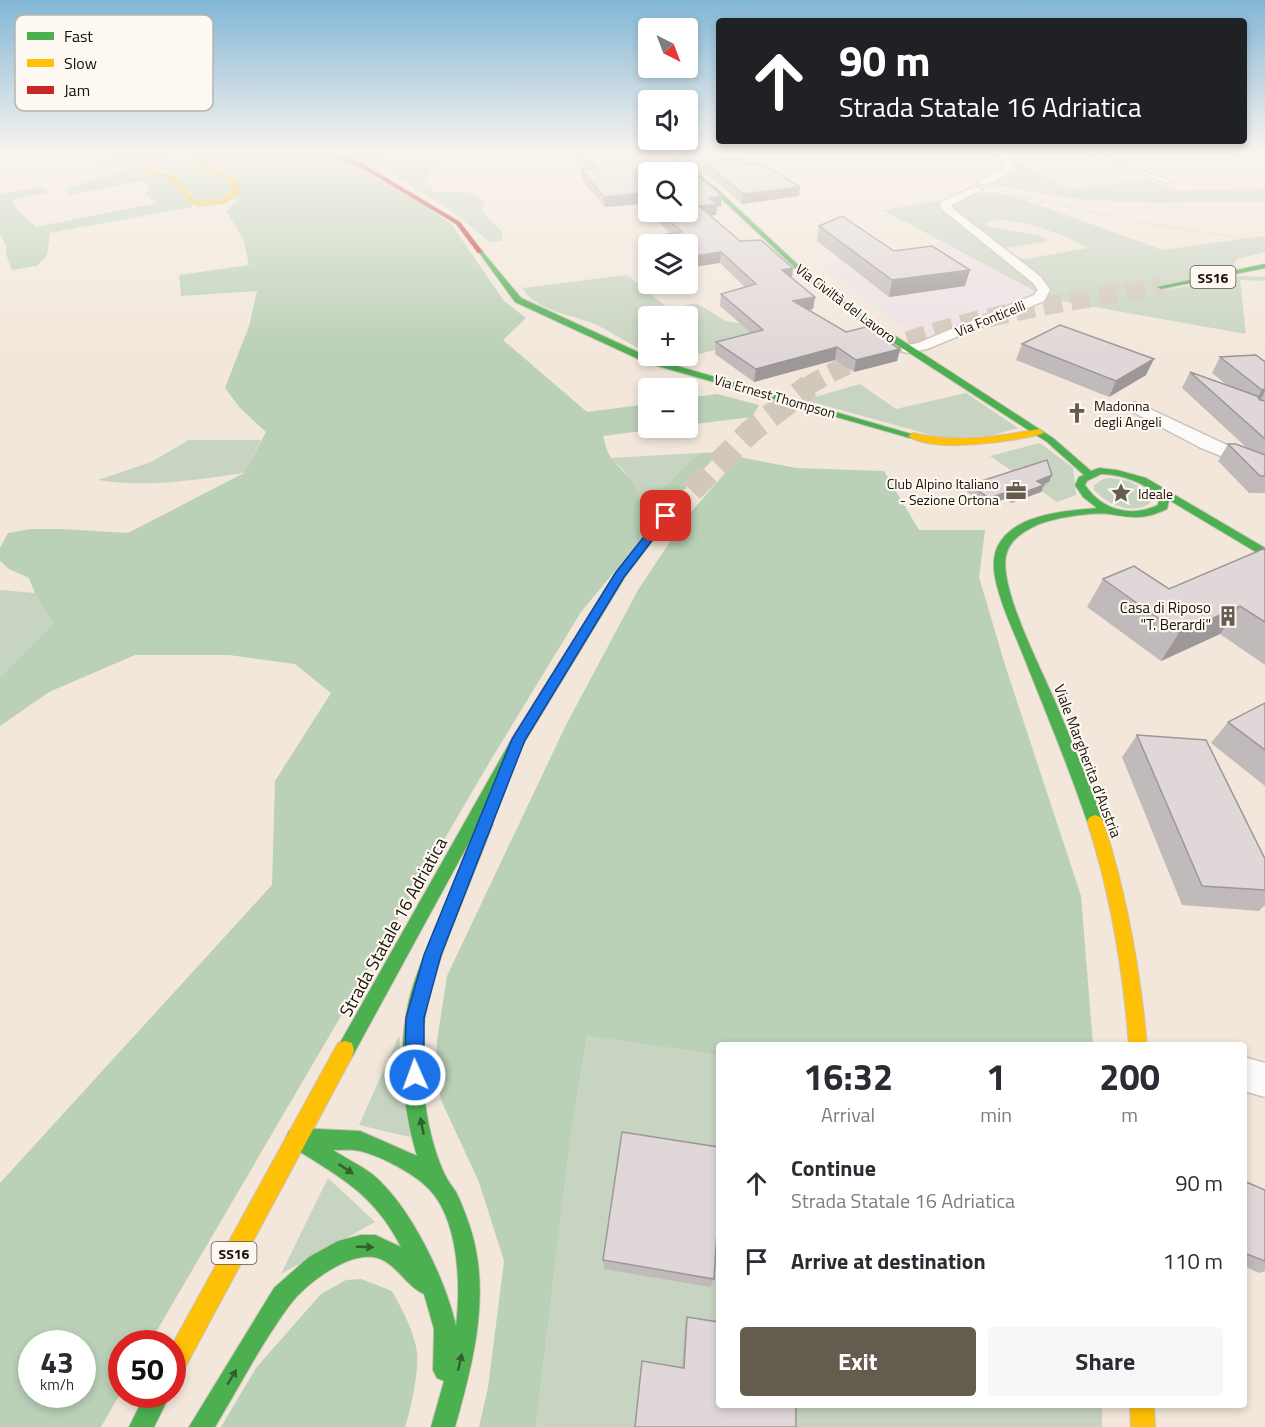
<!DOCTYPE html>
<meta charset="utf-8">
<style>
body{margin:0;font-family:"Titillium Web",sans-serif;background:#f7f7f7;color:#2b2b33;height:100vh;display:flex;flex-direction:column;font-size:22px;white-space:nowrap}
*{box-sizing:border-box;margin:0}
p{font-size:20px;color:#7c7c81}
.icon{flex:none;width:33px;height:33px;fill:none;stroke:currentColor;stroke-width:2;stroke-linecap:round;stroke-linejoin:round}
.map{position:relative;flex:1;overflow:hidden}
.panel{position:absolute;left:716px;top:1042px;width:531px;height:366px;display:flex;flex-direction:column;background:#fff;border-radius:6px;box-shadow:0 3px 9px #0003}
.panel>*{flex:none}
.banner{position:absolute;left:716px;top:18px;width:531px;height:126px;border-radius:6px;box-shadow:0 3px 9px #0003;background:#202124;color:#fff;overflow:hidden}
.needle{width:39px;rotate:138deg}
.tools{position:absolute;left:638px;top:18px;display:grid;gap:12px}
.tools a{display:grid;place-items:center;width:60px;height:60px;border-radius:6px;background:#fff;box-shadow:0 3px 9px #0003;font-size:30px}
.speed{position:absolute;left:18px;top:1330px;display:flex;gap:12px;font-size:30px;font-weight:700;text-align:center}
.speed>*{display:grid;place-content:center;width:78px;height:78px;border-radius:50%;background:#fff;box-shadow:0 3px 9px #0003;line-height:1}
.speed small{font-size:15px;font-weight:400}
.speed .limit{border:9px solid #d22;background:#fff;color:#111}
.pin{position:absolute;display:grid;place-items:center;width:51px;height:51px;color:#fff;margin:-26px;border-radius:12px;box-shadow:0 3px 9px #0006}
.me{position:absolute;width:66px;margin:-33px;rotate:358deg;stroke-linejoin:round;filter:drop-shadow(0 0 4px #0008)}
.turn{display:flex;align-items:center;gap:21px;height:126px;padding:0 24px;font-size:27px}
.turn .icon{width:78px;height:78px;stroke-width:2.5}
.turn b{display:block;font-size:42px;line-height:51px}
.eta{display:flex;justify-content:space-evenly;align-items:center;height:102px;text-align:center}
.eta b{font-size:36px;font-weight:700;line-height:42px}
.button{display:flex;gap:12px;margin-top:auto;padding:12px 24px}
.button a{flex:1;height:69px;border-radius:6px;background:#655c50;color:#fff;font-size:24px;font-weight:700;line-height:69px;text-align:center}
.button a+a{background:#f7f7f7;color:#2b2b33}
ul{padding:0;list-style:none}
li{display:flex;align-items:center;gap:18px;height:78px;padding:0 24px}
li div{flex:1}
li b{display:block;font-size:22px}
li em{font-style:normal}
.map>svg:first-child{display:block}
.commercial{fill:#eee1e5}
.green{fill:#c7d4c1;fill-rule:evenodd}
.forest{fill:#bad0b7;fill-rule:evenodd}
.lines{fill:none;stroke-linecap:round;stroke-linejoin:round}
.primary-tunnel-far1{stroke:#d1c7ba;stroke-width:19;stroke-dasharray:19 9;stroke-linecap:butt}
.primary-tunnel{stroke:#d1c7ba;stroke-width:24;stroke-dasharray:24 12;stroke-linecap:butt}
.lane-casing{stroke:#ccc3b8;stroke-width:3}
.street-casing{stroke:#ccc3b8;stroke-width:3}
.fast-casing{stroke:#ccc3b8;stroke-width:2}
.slow-casing{stroke:#ccc3b8;stroke-width:2}
.jam-casing{stroke:#ccc3b8;stroke-width:2}
.path{stroke:#cfccc8;stroke-width:1.5;stroke-dasharray:2 2;stroke-linecap:butt}
.lane{fill:#fdfbf9;fill-rule:evenodd}
.street{fill:#fdfbf9;fill-rule:evenodd}
.fast{fill:#4caf50;fill-rule:evenodd}
.slow{fill:#ffc107;fill-rule:evenodd}
.jam{fill:#c62828;fill-rule:evenodd}
.wall{fill:#c1baba;fill-rule:evenodd}
.shaded-wall{fill:#9d9797}
.building{fill:#e0d8d8;stroke:#9d9797;stroke-width:1.5}
.oneway{fill:#32602b}
.route{fill:#1a73e8;stroke:#114b97;stroke-width:1.5}
.labels{text-anchor:middle;dominant-baseline:central;stroke-width:4.5;stroke-linejoin:round;paint-order:stroke}
.shield{fill:#fdf8f2;stroke:#5d564d;stroke-width:1.5}
.shield-label{font-size:14px;font-weight:bold;fill:#191106}
.far-street-label{font-size:14px;fill:#191106;stroke:#fdf8f2}
.far-poi-label{font-size:14px;fill:#191106;stroke:#fdf8f2;text-anchor:start}
.poi-label{font-size:15px;fill:#191106;stroke:#fdf8f2;text-anchor:end}
.street-label{font-size:15px;fill:#191106;stroke:#fdf8f2}
.near-street-label{font-size:18px;fill:#191106;stroke:#fdf8f2}
.key{fill:#fdf8f2;stroke:#b9b3ab;stroke-width:1.5}
.key-label{font-size:16px;fill:#191106}
</style>
<div class="map">
<svg width="1265" height="1427" viewBox="0 0 1265 1427">
<rect width="100%" height="100%" fill="#f2e7da"/>
<path class="commercial" d="M 945,242 L 1050,299 L 931,347 L 819,267 Z"/>
<path class="green" d="M 405,153 L 443,153 L 425,180 L 436,193 C 456,191 469,189 485,203 L 482,211 L 502,232 L 502,241 L 490,242 L 450,210 L 374,163 Z
M 1018,163 L 1068,189 L 1150,180 L 1178,191 L 1265,188 L 1265,201 L 1156,203 L 1076,199 L 988,184 L 1016,172 Z
M 992,192 L 1022,199 L 1163,250 L 1265,236 L 1265,252 L 1237,259 L 1233,267 L 1236,269 L 1166,290 L 1240,276 L 1265,277 L 1265,281 L 1240,280 L 1246,334 L 1050,299 L 883,210 ZM 994,219 C 1025,221 1060,232 1087,248 L 1026,259 L 1016,257 L 1004,248 L 1044,242 L 1048,239 L 1038,235 L 989,227 L 985,223 Z
M 627,275 L 669,309 L 696,303 L 726,321 L 744,324 L 815,327 L 668,361 L 653,356 L 687,356 L 687,316 L 648,316 L 648,354 C 632,345 616,335 599,326 C 574,314 538,313 522,288 Z
M 860,384 L 896,409 L 966,393 L 1018,428 L 990,436 L 942,438 L 805,400 Z
M 189,440 L 261,440 L 244,473 C 195,480 147,488 98,480 L 151,462 Z
M 1040,443 L 1073,468 L 1076,495 L 1057,502 L 990,456 Z
M 699,453 L 648,502 L 638,499 C 635,479 624,470 610,458 Z
M 1110,478 L 1129,481 L 1149,493 L 1150,503 C 1132,516 1107,504 1094,490 L 1094,485 L 1103,479 Z
M 0,590 L 35,593 L 55,624 L 0,678 Z
M 399,1036 L 410,1137 L 359,1125 Z
M 587,1036 L 718,1055 L 718,1406 L 1102,1406 L 1102,1427 L 536,1427 L 569,1149 Z
M 328,1178 L 375,1222 L 281,1274 Z"/>
<path class="forest" d="M 80,153 L 387,153 L 397,155 L 374,163 L 367,162 L 452,225 L 504,301 L 526,318 L 503,340 L 587,412 L 648,404 L 648,428 L 667,428 L 603,436 C 605,443 607,453 612,459 C 624,475 635,476 638,499 L 649,501 L 699,453 L 720,452 L 668,507 L 581,612 L 489,763 L 149,1344 L 122,1344 L 121,1392 L 101,1427 L 0,1427 L 0,1183 L 272,885 L 275,781 L 331,693 L 295,664 L 229,655 L 135,655 L 49,692 L 0,726 L 0,678 L 54,624 L 35,593 L 29,578 L 9,569 L 0,561 L 0,548 L 8,533 L 31,529 L 62,529 L 128,533 L 244,473 L 266,432 L 240,408 L 225,388 L 249,326 L 257,291 L 181,296 L 179,275 L 249,265 L 243,238 L 226,211 L 239,199 L 199,202 L 168,171 ZM 32,1344 L 82,1344 L 82,1395 L 32,1395 Z
M 132,169 L 168,177 L 193,207 L 50,233 L 47,255 L 37,266 L 12,270 L 6,254 L 7,247 L 0,234 L 0,194 L 40,187 L 51,192 L 11,200 L 17,209 L 36,227 L 156,203 L 146,194 L 150,187 L 142,181 L 71,195 L 64,189 Z
M 717,394 L 759,405 L 752,417 L 687,425 L 687,398 Z
M 739,457 L 796,468 L 884,471 L 919,530 L 985,530 L 979,577 L 1005,665 L 1081,896 L 1093,1045 L 718,1046 L 718,1055 L 587,1036 L 569,1149 L 536,1427 L 479,1427 L 488,1388 L 504,1261 L 479,1182 L 441,1100 L 436,1070 L 437,1041 L 447,976 L 566,725 L 638,590 L 685,519 Z
M 361,1279 L 392,1291 C 402,1309 414,1331 417,1352 C 419,1371 411,1409 405,1427 L 221,1427 L 256,1368 L 321,1294 L 346,1280 Z"/>
<g class="lines">
<path class="primary-tunnel-far1" d="M 806,387 C 912,324 1041,305 1161,287"/>
<path class="primary-tunnel" d="M 666,516 L 750,432 L 809,386"/>
<g class="lane-casing">
<path id="lane" d="M 1089,153 L 1094,153 L 1172,182 L 1167,183 Z"/>
</g>
<g class="street-casing">
<path id="street" d="M 1003,153 L 1013,153 L 1009,156 L 1015,163 L 1010,173 L 987,184 L 979,184 L 979,180 L 1003,169 L 1005,163 L 999,156 Z
M 974,187 L 983,189 L 951,205 L 952,208 L 1041,277 L 1050,290 L 1044,301 L 927,349 L 908,353 L 903,352 L 901,349 L 903,346 L 918,343 L 1034,295 L 1038,290 L 1033,283 L 943,210 L 940,204 L 941,202 Z
M 1135,402 L 1265,463 L 1265,474 L 1199,447 L 1129,410 L 1127,407 Z
M 1244,1057 L 1265,1063 L 1265,1097 L 1244,1091 Z"/>
</g>
<g class="fast-casing">
<path id="fast" d="M 666,153 L 671,153 L 715,187 L 811,277 L 863,315 L 1053,438 L 1091,471 L 1099,468 L 1117,470 L 1146,478 L 1265,548 L 1265,556 L 1261,555 L 1169,500 L 1167,509 C 1144,520 1133,518 1109,514 C 1090,512 1055,518 1037,525 C 1024,531 1009,540 1006,556 C 999,589 1043,672 1057,706 C 1073,744 1089,782 1103,821 L 1100,825 L 1095,827 L 1090,825 L 1087,821 C 1068,765 1045,710 1023,655 C 1014,632 1003,610 997,586 C 994,575 992,562 996,550 C 1010,514 1064,511 1097,508 L 1083,497 L 1075,485 L 1079,477 L 1084,475 L 1047,442 L 857,319 L 807,279 L 711,189 ZM 1101,474 C 1123,475 1142,481 1159,497 L 1158,505 C 1130,518 1102,510 1085,485 L 1087,481 Z
M 478,251 L 482,251 L 521,298 L 653,359 L 918,436 L 910,438 L 647,363 L 515,302 Z
M 1265,264 L 1265,268 L 1161,289 L 1157,287 Z
M 666,513 L 671,516 L 625,577 L 524,743 L 482,819 L 490,820 L 493,824 C 479,859 465,895 451,930 C 433,977 419,1020 422,1071 C 424,1106 430,1142 444,1173 C 447,1180 452,1186 456,1192 C 462,1204 467,1218 471,1230 C 491,1296 473,1363 455,1427 L 431,1427 L 444,1381 L 437,1378 L 433,1370 L 434,1329 L 424,1294 C 405,1286 395,1260 373,1257 C 346,1253 304,1285 289,1306 C 261,1344 239,1387 215,1427 L 189,1427 L 274,1288 L 309,1257 L 338,1241 L 361,1235 L 375,1235 L 401,1247 C 374,1193 338,1176 289,1145 L 286,1138 L 289,1131 L 296,1128 L 360,1131 L 417,1156 C 403,1110 398,1057 407,1010 C 412,982 424,957 434,931 C 447,900 459,869 472,837 L 352,1057 L 345,1059 L 338,1057 L 336,1050 L 514,735 L 616,572 L 662,514 ZM 333,1150 C 341,1150 352,1149 360,1151 C 381,1156 415,1174 429,1189 C 459,1220 461,1286 456,1326 C 445,1278 410,1205 372,1174 C 360,1165 345,1158 333,1150 Z
M 145,1395 L 170,1395 L 154,1427 L 129,1427 Z"/>
</g>
<g class="slow-casing">
<path id="slow" d="M 67,153 L 75,153 L 172,175 L 194,200 L 200,202 L 221,200 L 233,192 L 231,181 L 189,162 L 152,153 L 193,160 L 236,179 L 239,193 L 225,203 L 199,206 L 190,202 L 168,177 Z
M 1039,429 L 1044,432 L 1042,434 C 1012,441 934,454 908,436 L 913,433 C 956,443 996,437 1039,429 Z
M 1095,815 L 1100,817 L 1103,821 C 1127,895 1140,968 1147,1046 L 1129,1046 C 1123,968 1111,895 1087,821 L 1090,817 Z
M 345,1041 L 352,1043 L 354,1050 L 352,1057 L 180,1377 L 172,1380 L 172,1345 L 338,1043 Z
M 1130,1406 L 1154,1406 L 1155,1427 L 1131,1427 Z"/>
</g>
<g class="jam-casing">
<path id="jam" d="M 323,153 L 330,153 L 363,164 L 460,222 L 483,252 L 478,253 L 456,224 L 359,166 Z"/>
</g>
<path class="path" d="M 1006,190 L 1005,194 L 1134,221 L 1265,242"/>
<use href="#lane" class="lane"/>
<use href="#street" class="street"/>
<use href="#fast" class="fast"/>
<use href="#slow" class="slow"/>
<use href="#jam" class="jam"/>
</g>
<path class="wall" d="M 571,153 L 634,153 L 634,155 L 645,167 L 721,206 L 717,207 L 716,215 L 710,215 L 740,241 L 792,278 L 815,297 L 813,309 L 808,310 L 846,332 L 900,349 L 897,361 L 854,372 L 835,360 L 754,382 L 715,354 L 716,342 L 751,333 L 720,306 L 721,294 L 745,287 L 720,263 L 648,244 L 648,256 L 639,249 L 639,238 L 671,234 L 640,204 L 605,207 L 581,179 L 581,169 L 589,169 ZM 648,172 L 687,212 L 648,212 Z
M 704,162 L 747,165 L 800,187 L 799,196 L 742,204 L 703,171 Z
M 819,226 L 894,251 L 965,286 L 889,297 L 817,241 Z
M 1022,344 L 1146,375 L 1109,397 L 1016,360 Z
M 1220,357 L 1265,361 L 1265,493 L 1249,493 L 1218,461 L 1228,444 L 1246,447 L 1182,388 L 1190,372 L 1227,385 L 1212,373 Z
M 1052,475 L 1049,482 L 1043,485 L 1041,492 L 1011,503 L 1005,499 L 987,505 L 967,492 L 969,485 Z
M 1265,550 L 1265,665 L 1220,634 L 1161,661 L 1087,607 L 1103,579 L 1169,589 Z
M 1265,703 L 1265,786 L 1211,743 L 1228,722 Z
M 1137,735 L 1265,859 L 1265,905 L 1259,911 L 1182,905 L 1122,757 Z
M 1244,1181 L 1265,1190 L 1265,1271 L 1259,1273 L 1244,1266 Z
M 603,1260 L 714,1279 L 710,1287 L 604,1269 Z
M 687,1317 L 718,1406 L 682,1368 L 685,1323 Z"/>
<path class="shaded-wall" d="M 800,187 L 799,196 L 742,204 L 743,194 Z
M 640,193 L 640,204 L 605,207 L 604,197 Z
M 722,196 L 721,206 L 717,207 L 716,215 L 698,217 L 699,206 L 709,198 Z
M 721,252 L 720,263 L 687,268 L 687,257 Z
M 793,268 L 792,280 L 782,270 Z
M 970,270 L 965,286 L 889,297 L 892,280 Z
M 815,297 L 813,309 L 791,313 L 793,301 Z
M 837,347 L 835,360 L 754,382 L 756,369 Z
M 900,349 L 897,361 L 854,372 L 856,360 Z
M 1154,359 L 1146,375 L 1109,397 L 1116,381 Z
M 1265,389 L 1265,391 L 1258,404 L 1252,406 L 1262,390 Z
M 1052,475 L 1049,482 L 1034,488 L 1037,481 Z
M 1044,485 L 1041,492 L 1011,503 L 1014,496 Z
M 1007,492 L 1005,499 L 987,505 L 989,498 Z
M 1240,606 L 1220,634 L 1161,661 L 1179,633 Z"/>
<path class="building" d="M 581,153 L 634,153 L 634,155 L 645,167 L 683,163 L 722,196 L 709,198 L 717,204 L 699,206 L 740,241 L 761,240 L 793,268 L 782,270 L 815,297 L 793,301 L 846,332 L 866,327 L 900,349 L 856,360 L 837,347 L 756,369 L 716,342 L 763,330 L 721,294 L 756,284 L 721,252 L 687,257 L 687,244 L 648,244 L 639,238 L 682,232 L 659,212 L 687,212 L 687,172 L 648,172 L 648,201 L 640,193 L 604,197 L 581,169 L 598,168 Z
M 739,158 L 747,165 L 762,163 L 800,187 L 743,194 L 704,162 Z
M 842,216 L 894,251 L 932,246 L 970,270 L 892,280 L 819,226 Z
M 1060,325 L 1154,359 L 1116,381 L 1022,344 Z
M 1256,355 L 1264,361 L 1265,361 L 1265,389 L 1262,390 L 1220,357 Z
M 1190,372 L 1257,396 L 1260,400 L 1265,401 L 1265,439 Z
M 1228,444 L 1236,444 L 1265,455 L 1265,476 L 1260,476 Z
M 1047,460 L 1052,475 L 1037,481 L 1044,485 L 1014,496 L 1007,492 L 989,498 L 969,485 Z
M 1263,549 L 1265,550 L 1265,622 L 1240,606 L 1179,633 L 1103,579 L 1134,566 L 1169,589 Z
M 1265,703 L 1265,750 L 1228,722 Z
M 1137,735 L 1206,740 L 1265,859 L 1265,890 L 1202,886 Z
M 622,1132 L 718,1147 L 718,1214 L 714,1279 L 603,1260 Z
M 1244,1181 L 1265,1190 L 1265,1261 L 1244,1253 Z
M 687,1317 L 718,1322 L 718,1406 L 796,1406 L 796,1427 L 635,1427 L 642,1361 L 684,1368 Z"/>
<defs><path id="oneway-solid" d="M-6-.8H1V-3.2L6.5 0L1 3.2V.8H-6Z" transform="scale(1.5)"/></defs>
<g class="oneway">
<use href="#oneway-solid" transform="translate(422 1126) rotate(-101)"/>
<use href="#oneway-solid" transform="translate(346 1169) rotate(34)"/>
<use href="#oneway-solid" transform="translate(365 1247) rotate(2)"/>
<use href="#oneway-solid" transform="translate(460 1362) rotate(-77)"/>
<use href="#oneway-solid" transform="translate(232 1377) rotate(-59)"/>
</g>
<linearGradient id="sky" x2="0" y2="1"><stop stop-color="#82b6d6"/><stop offset="0.43" stop-color="#f9f4ee"/><stop offset="1" stop-color="#f9f4ee" stop-opacity="0"/></linearGradient>
<rect width="1265" height="352" fill="url(#sky)"/>
<path class="route" d="M 666,513 L 671,516 L 624,577 L 525,740 L 441,955 L 424,1018 L 424,1075 L 421,1082 L 415,1085 L 408,1082 L 405,1075 L 406,1018 L 424,955 L 512,739 L 616,572 L 662,514 Z"/>
<defs>
<g id="church-bare" transform="scale(1.62)"><path d="M-1.2-6h2.4v3.5h3.3v2.4h-3.3V6h-2.4V-.1h-3.3v-2.4h3.3Z" fill="#655c50" stroke="#fdf8f2" stroke-width="2.5" paint-order="stroke"/></g>
<g id="office-bare" transform="scale(1.62)"><path d="M-6-3h4V-5.5h4V-3h4V5H-6ZM-1-4.5V-3h2v-1.5ZM-6 0V1H6V0Z" fill="#655c50" stroke="#fdf8f2" stroke-width="2.5" paint-order="stroke"/></g>
<g id="sight-bare" transform="scale(1.62)"><path d="M0-6L1.8-2.2L6-1.7L2.9 1.2L3.7 5.4L0 3.3L-3.7 5.4L-2.9 1.2L-6-1.7L-1.8-2.2Z" fill="#655c50" stroke="#fdf8f2" stroke-width="2.5" paint-order="stroke"/></g>
<g id="building-bare" transform="scale(1.62)"><path d="M-4-6H4V6H1V3H-1V6H-4ZM-2.5-4.3h1.7v1.8h-1.7ZM.8-4.3h1.7v1.8H.8ZM-2.5-1h1.7V.8h-1.7ZM.8-1h1.7V.8H.8Z" fill="#655c50" stroke="#fdf8f2" stroke-width="2.5" paint-order="stroke"/></g>
</defs>
<g fill-rule="evenodd">
<use href="#church-bare" x="1077" y="413"/>
<use href="#office-bare" x="1016" y="491"/>
<use href="#sight-bare" x="1121" y="493"/>
<use href="#building-bare" x="1228" y="616"/>
</g>
<g class="labels">
<g class="shield">
<rect x="1190.5" y="266" width="45" height="22" rx="4.5"/>
<rect x="211.5" y="1242" width="45" height="22" rx="4.5"/>
</g>
<g class="shield-label">
<text x="1213" y="277">SS16</text>
<text x="234" y="1253">SS16</text>
</g>
<g class="far-street-label">
<text transform="translate(846 303) rotate(37)">Via Civiltà del Lavoro</text>
<text transform="translate(990 318) rotate(-22)">Via Fonticelli</text>
<text transform="translate(775 396) rotate(16)">Via Ernest Thompson</text>
</g>
<g class="far-poi-label">
<text x="1094" y="405">Madonna<tspan x="1094" dy="16">degli Angeli</tspan></text>
<text x="999" y="483" text-anchor="end">Club Alpino Italiano<tspan x="999" dy="16">- Sezione Ortona</tspan></text>
<text x="1138" y="493">Ideale</text>
</g>
<g class="poi-label">
<text x="1211" y="607">Casa di Riposo<tspan x="1211" dy="17">"T. Berardi"</tspan></text>
</g>
<g class="street-label">
<text transform="translate(1088 761) rotate(69)">Viale Margherita d'Austria</text>
</g>
<g class="near-street-label">
<text transform="translate(393 927) rotate(-61)">Strada Statale 16 Adriatica</text>
</g>
</g>
<rect x="15" y="15" width="198" height="96" rx="9" class="key"/>
<rect x="27" y="32" width="27" height="8" fill="#4caf50"/>
<rect x="27" y="59" width="27" height="8" fill="#ffc107"/>
<rect x="27" y="86" width="27" height="8" fill="#c62828"/>
<g class="key-label">
<text x="64" y="42">Fast</text>
<text x="64" y="69">Slow</text>
<text x="64" y="96">Jam</text>
</g>
</svg>
<div class="tools">
<a><svg class="needle" viewBox="-14 -14 28 28"><path d="M0-13l5 13h-10z" fill="#e53935"/><path d="M0 13l5-13h-10z" fill="#7c7c81"/></svg></a>
<a><svg class="icon" aria-label="sound" viewBox="0 0 24 24"><path d="M4 9h4l5-4v14l-5-4H4zM17 9q2 3 0 6"/></svg></a>
<a><svg class="icon" aria-label="search" viewBox="0 0 24 24"><circle cx="10" cy="10" r="6"/><path d="M15 15l6 6"/></svg></a>
<a><svg class="icon" aria-label="layers" viewBox="0 0 24 24"><path d="M12 4l9 5-9 5-9-5zM3 14l9 5 9-5"/></svg></a>
<a>+</a>
<a>−</a>
</div>
<div class="speed"><div>43<small>km/h</small></div><div class="limit">50</div></div>
<div class="pin" style="left:666px;top:516px;background:#d93025"><svg class="icon" aria-label="arrive" viewBox="0 0 24 24"><path d="M6 21V4h12l-3 4 3 4H6"/></svg></div>
<svg class="me" style="left:415px;top:1075px" viewBox="-20 -20 40 40"><circle r="17" fill="#1a73e8" stroke="#fff" stroke-width="3"/><path d="M0-11L8 9 0 5-8 9z" fill="#fff"/></svg>
<div class="banner">
<div class="turn"><svg class="icon" aria-label="ahead" viewBox="0 0 24 24"><path d="M12 20V5M6 11l6-6 6 6"/></svg><div><b>90 m</b>Strada Statale 16 Adriatica</div></div>
</div>
<section class="panel">
<div class="eta">
<div><b>16:32</b><p>Arrival</p></div>
<div><b>1</b><p>min</p></div>
<div><b>200</b><p>m</p></div>
</div>
<ul>
<li><svg class="icon" aria-label="ahead" viewBox="0 0 24 24"><path d="M12 20V5M6 11l6-6 6 6"/></svg><div><b>Continue</b><p>Strada Statale 16 Adriatica</p></div><em>90 m</em></li>
<li><svg class="icon" aria-label="arrive" viewBox="0 0 24 24"><path d="M6 21V4h12l-3 4 3 4H6"/></svg><div><b>Arrive at destination</b></div><em>110 m</em></li>
</ul>
<div class="button"><a>Exit</a><a>Share</a></div>
</section>
</div>
